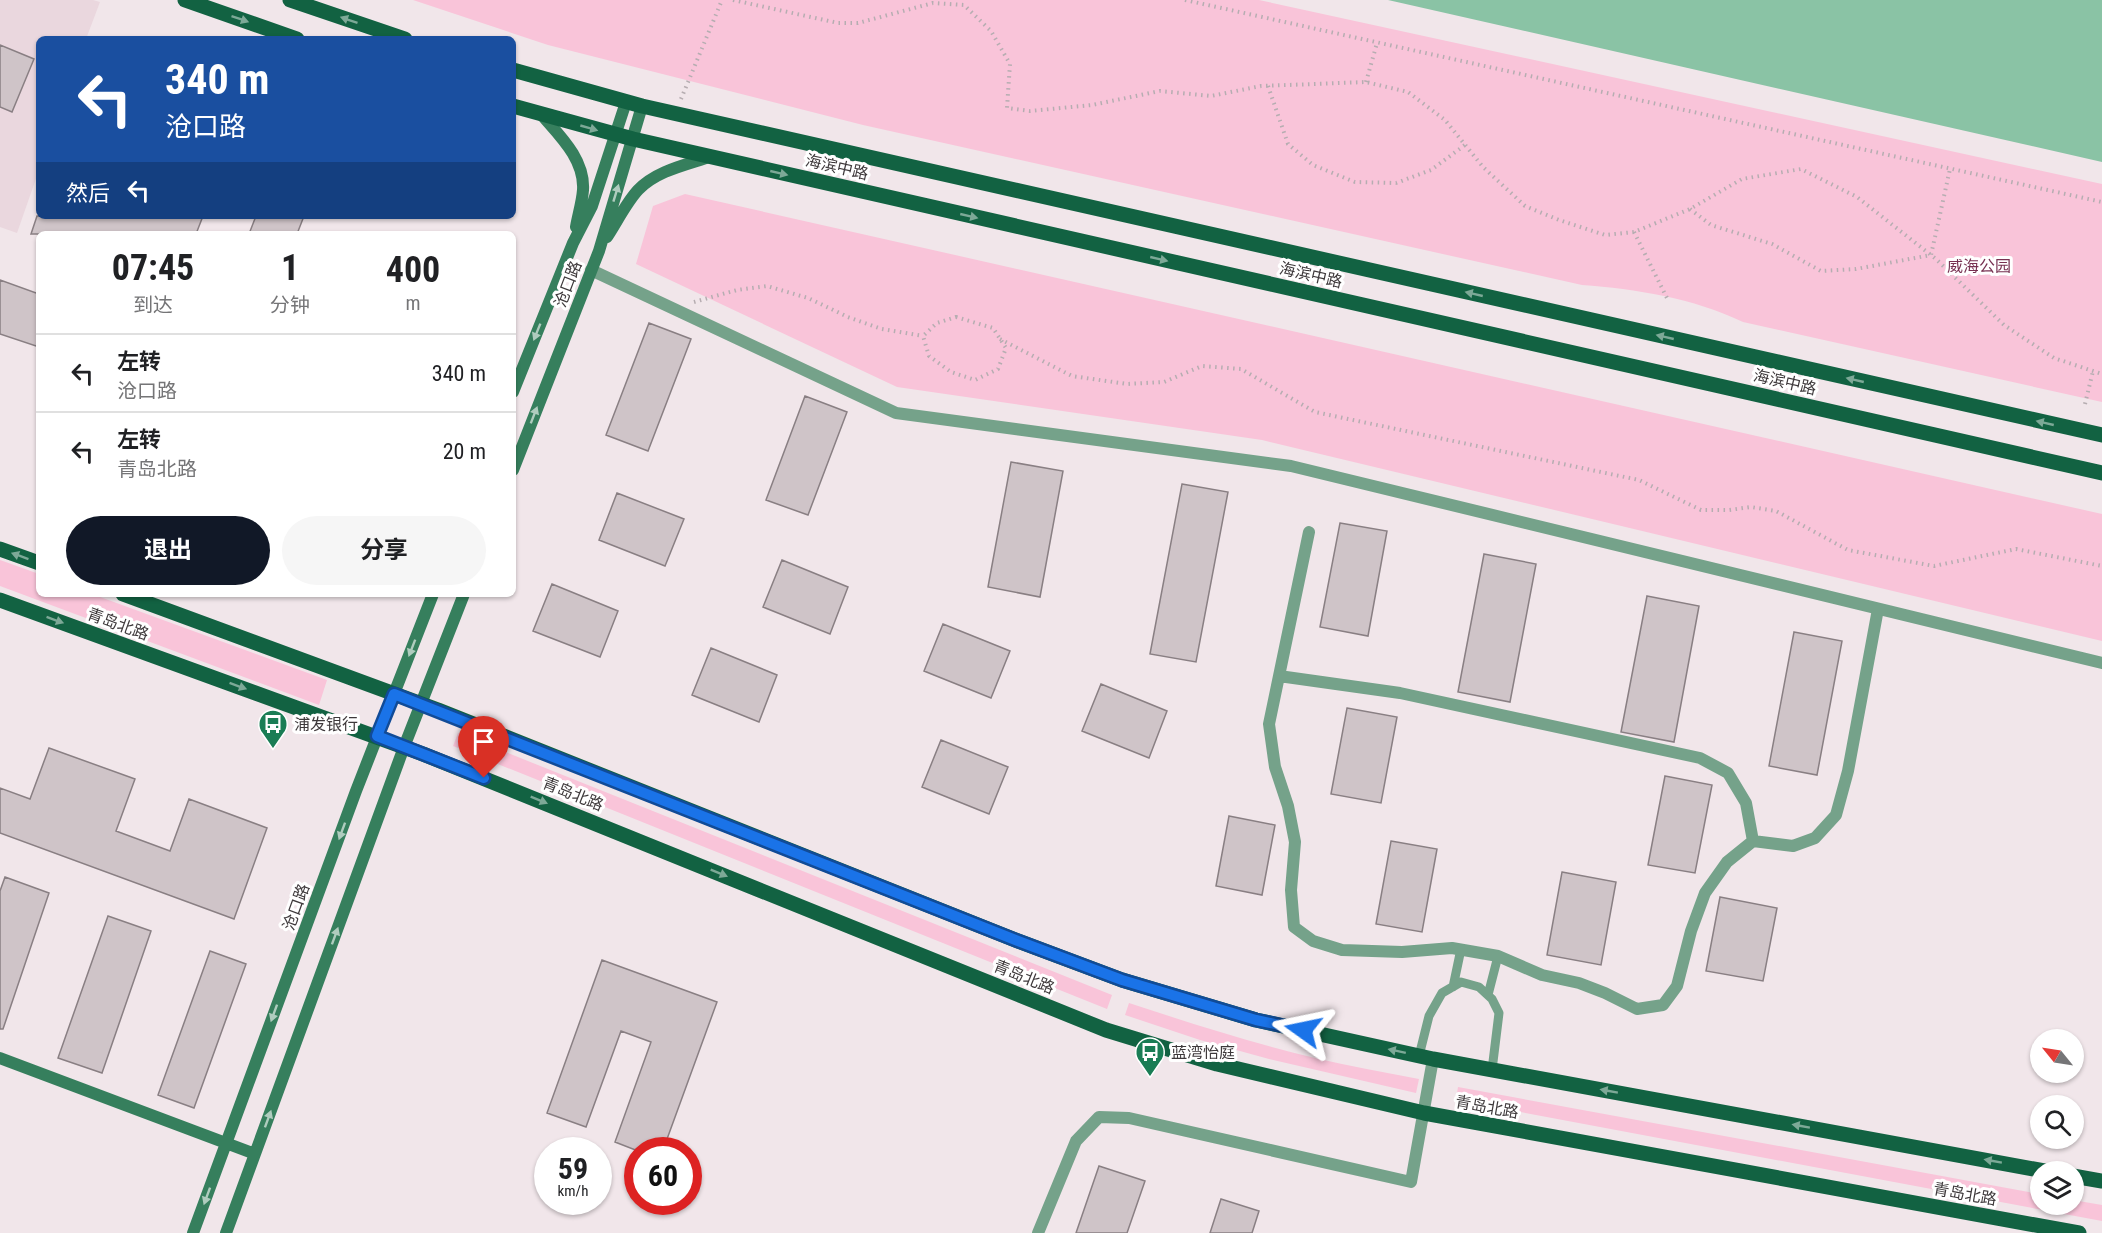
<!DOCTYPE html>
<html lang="zh">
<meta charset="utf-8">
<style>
body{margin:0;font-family:"Roboto Condensed","Noto Sans SC",sans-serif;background:#f6f6f6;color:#202124;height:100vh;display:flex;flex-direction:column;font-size:22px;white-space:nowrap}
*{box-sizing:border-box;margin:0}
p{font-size:20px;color:#757577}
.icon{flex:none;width:33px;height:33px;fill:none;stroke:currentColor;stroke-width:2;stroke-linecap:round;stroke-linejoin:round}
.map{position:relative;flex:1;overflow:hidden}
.drawer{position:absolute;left:36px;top:231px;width:480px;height:366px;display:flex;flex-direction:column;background:#fff;border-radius:9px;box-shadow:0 2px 4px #0004}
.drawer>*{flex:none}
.top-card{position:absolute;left:36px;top:36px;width:480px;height:183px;border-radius:9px;box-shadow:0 2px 4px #0004;background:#1a4fa0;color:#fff;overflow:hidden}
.needle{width:39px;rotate:300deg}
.buttons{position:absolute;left:2030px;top:1029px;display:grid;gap:12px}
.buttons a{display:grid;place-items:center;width:54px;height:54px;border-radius:50%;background:#fff;box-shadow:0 2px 4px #0004;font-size:30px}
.speed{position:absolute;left:534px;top:1137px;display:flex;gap:12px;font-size:30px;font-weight:700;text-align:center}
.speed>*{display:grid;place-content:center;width:78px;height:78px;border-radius:50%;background:#fff;box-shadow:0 2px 4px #0004;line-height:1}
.speed small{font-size:15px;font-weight:400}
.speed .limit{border:9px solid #d22;background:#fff;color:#111}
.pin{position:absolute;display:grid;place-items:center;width:51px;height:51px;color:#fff;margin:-62px -26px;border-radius:50% 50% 50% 0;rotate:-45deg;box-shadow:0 0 6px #0007}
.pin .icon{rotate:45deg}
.me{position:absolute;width:66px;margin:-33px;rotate:282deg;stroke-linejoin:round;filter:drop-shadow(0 0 4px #0008)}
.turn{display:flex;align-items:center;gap:21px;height:126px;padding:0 30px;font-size:27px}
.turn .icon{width:78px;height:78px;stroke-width:2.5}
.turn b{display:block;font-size:42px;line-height:51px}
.then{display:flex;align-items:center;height:57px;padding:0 30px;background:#0003;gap:12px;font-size:22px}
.eta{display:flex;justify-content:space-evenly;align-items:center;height:102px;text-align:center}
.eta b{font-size:36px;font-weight:700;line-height:42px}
.button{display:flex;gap:12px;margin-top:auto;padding:12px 30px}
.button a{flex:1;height:69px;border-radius:36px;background:#111827;color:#fff;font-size:24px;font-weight:700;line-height:69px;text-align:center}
.button a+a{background:#f6f6f6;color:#202124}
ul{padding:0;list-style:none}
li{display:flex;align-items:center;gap:18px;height:78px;padding:0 30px;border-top:2px solid #e0e0e0}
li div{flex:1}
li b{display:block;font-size:22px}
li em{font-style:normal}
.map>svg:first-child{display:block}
.built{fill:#ead7de}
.green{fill:#f9c4d9}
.water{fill:#8ac3a5}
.building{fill:#cfc4c8;stroke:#897f83;stroke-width:1.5}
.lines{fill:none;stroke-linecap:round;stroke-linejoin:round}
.path{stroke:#b6adb1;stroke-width:4;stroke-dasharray:1.5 4.5;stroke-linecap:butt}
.lane{stroke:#75a28a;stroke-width:9}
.street{stroke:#75a28a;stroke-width:12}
.secondary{stroke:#367f5d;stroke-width:12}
.primary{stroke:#126242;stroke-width:15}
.oneway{fill:#7da997}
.oneway2{fill:#afccbe}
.route-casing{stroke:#114b97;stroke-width:15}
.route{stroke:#1a73e8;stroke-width:10}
.labels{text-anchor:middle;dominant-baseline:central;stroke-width:6;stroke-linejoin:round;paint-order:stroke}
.street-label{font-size:16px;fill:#3e393b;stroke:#fff}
.park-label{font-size:16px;fill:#773151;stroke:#fff}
.poi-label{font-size:16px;fill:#3e393b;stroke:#fff;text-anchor:start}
</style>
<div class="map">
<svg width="2102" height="1233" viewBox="0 0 2102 1233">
<rect width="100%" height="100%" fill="#f1e6ea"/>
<path class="built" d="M 0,0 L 93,0 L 100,2 L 86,39 L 39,39 L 39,170 L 17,233 L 0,227 Z"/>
<path class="green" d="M 413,0 L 1259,0 L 2102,184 L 2102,402 L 1743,322 C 1693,298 1636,289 1582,285 L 863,125 L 548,45 Z
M 685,194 L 2102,514 L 2102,641 L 1262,440 L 897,387 L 636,264 L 653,206 Z
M 0,560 L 39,574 L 39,594 L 92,594 L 327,680 L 319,705 L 0,586 Z
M 458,733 L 1112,995 L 1107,1009 L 453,746 Z
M 1129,1003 C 1190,1023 1252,1043 1315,1058 C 1349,1066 1384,1072 1419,1079 L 1416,1093 L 1269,1059 L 1200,1040 L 1125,1015 Z
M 1458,1087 L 2040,1194 L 2040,1204 L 2073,1204 L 2073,1200 L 2102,1205 L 2102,1221 L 1456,1100 Z"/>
<path class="water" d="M 1388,0 L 2102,0 L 2102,162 Z"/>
<path class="building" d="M 0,45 L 34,59 L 12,112 L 0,107 Z
M 37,216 L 203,216 L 196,234 L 31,234 Z
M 256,216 L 304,216 L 297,234 L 249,234 Z
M 0,280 L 39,294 L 39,347 L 0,334 Z
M 649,323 L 691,339 L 648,451 L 606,435 Z
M 805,396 L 847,412 L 808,515 L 766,500 Z
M 1011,462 L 1063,471 L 1040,597 L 988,587 Z
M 1182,484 L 1228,492 L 1196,662 L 1150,654 Z
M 617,493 L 684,519 L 665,566 L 599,540 Z
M 1340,523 L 1387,531 L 1368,636 L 1320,627 Z
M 1484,554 L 1536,564 L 1510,702 L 1458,692 Z
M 782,560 L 848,587 L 830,634 L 763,607 Z
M 552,584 L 618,611 L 600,657 L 533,631 Z
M 1647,596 L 1699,606 L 1674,742 L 1621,732 Z
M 943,624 L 1010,651 L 991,698 L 924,671 Z
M 1794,632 L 1842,641 L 1817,775 L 1769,766 Z
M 711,648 L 777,675 L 759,722 L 692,695 Z
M 1101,684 L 1167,711 L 1149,758 L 1082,731 Z
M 1347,708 L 1397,717 L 1381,803 L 1331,794 Z
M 941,740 L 1008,767 L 989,814 L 922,787 Z
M 49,748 L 135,779 L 116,831 L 170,851 L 189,799 L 267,828 L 234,919 L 0,833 L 0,788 L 30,799 Z
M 1665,776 L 1712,785 L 1695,873 L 1648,865 Z
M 1229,816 L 1275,825 L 1262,895 L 1216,886 Z
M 1391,841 L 1437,849 L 1422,932 L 1376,924 Z
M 1562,872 L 1616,882 L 1601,965 L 1547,955 Z
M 5,877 L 49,893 L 3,1029 L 0,1029 L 0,891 Z
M 1720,897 L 1777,908 L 1763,981 L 1706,971 Z
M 108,916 L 151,931 L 102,1073 L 58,1058 Z
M 210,951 L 246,964 L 194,1108 L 158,1095 Z
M 602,960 L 717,1002 L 663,1150 L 638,1151 L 615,1142 L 651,1042 L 621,1031 L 586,1127 L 547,1113 Z
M 1099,1166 L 1145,1181 L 1127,1233 L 1076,1233 Z
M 1221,1199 L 1259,1211 L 1252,1233 L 1210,1233 Z"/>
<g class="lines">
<path class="path" d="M 733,0 L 838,23 L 858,23 L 933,3 L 964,5 L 991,31 L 1010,64 L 1007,108 L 1030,111 L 1092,105 L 1160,91 L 1211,96 L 1261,86 L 1366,82 L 1408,92 L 1445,120 L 1483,167 L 1525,206 L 1559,220 L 1605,235 L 1634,232 L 1690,209 L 1742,179 L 1801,169 L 1857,197 L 1936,259 L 2004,325 L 2054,358 L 2102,374
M 1185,0 L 2102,202
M 1366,82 L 1377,43
M 1268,86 L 1288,144 L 1313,165 L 1355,182 L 1396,183 L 1431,170 L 1465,145
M 681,99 L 722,0
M 1690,209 L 1711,225 L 1772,244 L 1821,271 L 1856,269 L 1931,255 L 1950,169
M 1634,232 L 1667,298
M 694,302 L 737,290 L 767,286 L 808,298 L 848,317 L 882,329 L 923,336
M 956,317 L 993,328 L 1006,348 L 998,369 L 975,380 L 951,372 L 929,356 L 923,336 L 937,323 Z
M 1000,339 L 1072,376 L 1127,384 L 1164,382 L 1202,366 L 1241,369 L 1315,412 L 1639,480 L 1701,510 L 1729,510 L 1751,507 L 1776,511 L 1848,550 L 1934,566 L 2016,549 L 2102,566
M 2085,404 L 2093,371"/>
<path class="lane" d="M 1453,987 L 1461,949
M 1488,995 L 1498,956
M 1419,1056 L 1429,1016 L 1442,993 L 1461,982 L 1479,987 L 1492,999 L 1499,1013 L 1492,1070"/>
<path class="street" d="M 591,270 L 896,413 L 1291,466 L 2102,663
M 1279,676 L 1400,693 L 1700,758 L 1728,773 L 1746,803 L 1753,841 L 1727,862 L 1705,893 L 1691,931 L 1677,986 L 1663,1005 L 1637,1009 L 1605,993 L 1579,983 L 1542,975 L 1498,956 L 1452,948 L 1402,952 L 1342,950 L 1313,941 L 1294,927 L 1291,890 L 1295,842 L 1288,806 L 1275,767 L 1269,724 L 1309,532
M 1753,841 L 1793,846 L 1815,838 L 1836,815 L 1848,771 L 1878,609
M 1038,1233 L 1076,1141 L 1099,1117 L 1129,1118 L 1411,1182 L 1433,1059"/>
<path class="secondary" d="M 541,114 C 559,135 585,159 583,190 C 582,203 578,215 576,227
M 607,237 C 617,222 626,203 638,190 C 656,171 685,165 709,157
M 513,392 L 573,243 L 592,206 L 626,102
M 513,470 L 599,251 L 642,106
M 0,1058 L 255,1154
M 193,1233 L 356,791 L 433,594
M 226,1233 L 404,747 L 464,594"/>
<path class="primary" d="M 185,0 L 297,39
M 290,0 L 405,39
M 513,70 L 642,106 L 2102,435
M 513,106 L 633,139 L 2102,473
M 0,549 L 39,563
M 123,594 L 438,710 L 1018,941 L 1122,980 L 1256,1020 L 1433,1059 L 2050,1172
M 0,600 L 423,754 L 1106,1030 L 1217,1064 L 1424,1113 L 2079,1233
M 2073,1176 L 2102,1181"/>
</g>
<defs><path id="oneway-solid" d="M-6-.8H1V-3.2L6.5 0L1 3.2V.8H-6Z" transform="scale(1.5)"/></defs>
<g class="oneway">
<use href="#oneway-solid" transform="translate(240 19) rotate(19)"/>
<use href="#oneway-solid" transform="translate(349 20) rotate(-161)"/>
<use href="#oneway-solid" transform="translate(589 128) rotate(16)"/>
<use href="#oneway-solid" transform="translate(779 173) rotate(13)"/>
<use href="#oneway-solid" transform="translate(969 216) rotate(13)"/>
<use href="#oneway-solid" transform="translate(1159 259) rotate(13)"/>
<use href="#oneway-solid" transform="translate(1474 294) rotate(-167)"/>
<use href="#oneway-solid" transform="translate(1665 337) rotate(-167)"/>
<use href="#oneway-solid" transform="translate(1855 380) rotate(-167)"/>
<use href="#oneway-solid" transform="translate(2045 423) rotate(-167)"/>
<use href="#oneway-solid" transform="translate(20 556) rotate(-160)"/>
<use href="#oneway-solid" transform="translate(55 620) rotate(20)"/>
<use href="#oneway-solid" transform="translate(238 686) rotate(20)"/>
<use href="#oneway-solid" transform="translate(539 800) rotate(22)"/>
<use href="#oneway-solid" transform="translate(719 873) rotate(22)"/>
<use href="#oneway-solid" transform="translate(1397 1051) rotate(-168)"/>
<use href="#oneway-solid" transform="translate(1609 1091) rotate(-170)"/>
<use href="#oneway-solid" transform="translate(1801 1126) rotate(-170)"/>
<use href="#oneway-solid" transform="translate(1993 1161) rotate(-170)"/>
</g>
<g class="oneway2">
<use href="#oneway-solid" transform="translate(616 193) rotate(-73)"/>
<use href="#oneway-solid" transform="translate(537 332) rotate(112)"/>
<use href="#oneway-solid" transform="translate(534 415) rotate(-69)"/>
<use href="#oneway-solid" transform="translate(412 648) rotate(111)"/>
<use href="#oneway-solid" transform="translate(342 831) rotate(110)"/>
<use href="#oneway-solid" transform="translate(335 936) rotate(-70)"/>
<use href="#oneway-solid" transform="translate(274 1013) rotate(110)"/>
<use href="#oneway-solid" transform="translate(268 1119) rotate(-70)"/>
<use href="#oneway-solid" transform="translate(207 1196) rotate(110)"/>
</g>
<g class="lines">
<g class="route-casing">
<path id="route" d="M 484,778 L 377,736 L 394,694 L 1018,941 L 1122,980 L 1256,1020 L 1303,1030"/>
</g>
<use href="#route" class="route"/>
</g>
<defs>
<g id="bus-pin" transform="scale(1.5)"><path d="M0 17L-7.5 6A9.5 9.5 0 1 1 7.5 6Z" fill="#1a7d55" stroke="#fff"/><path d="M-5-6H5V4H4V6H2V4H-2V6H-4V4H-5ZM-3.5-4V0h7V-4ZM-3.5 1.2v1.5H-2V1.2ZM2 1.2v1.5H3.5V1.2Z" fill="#fff"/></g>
</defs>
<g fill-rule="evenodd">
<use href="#bus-pin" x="273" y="724"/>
<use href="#bus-pin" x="1150" y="1052"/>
</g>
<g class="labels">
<g class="street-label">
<text transform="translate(837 167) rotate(13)">海滨中路</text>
<text transform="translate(1311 275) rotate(13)">海滨中路</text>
<text transform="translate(568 284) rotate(-69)">沧口路</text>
<text transform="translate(1785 382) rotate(13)">海滨中路</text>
<text transform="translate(118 624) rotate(20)">青岛北路</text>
<text transform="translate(573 794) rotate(22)">青岛北路</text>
<text transform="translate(296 907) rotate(-70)">沧口路</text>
<text transform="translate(1024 977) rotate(22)">青岛北路</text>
<text transform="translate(1487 1107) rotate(10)">青岛北路</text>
<text transform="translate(1965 1194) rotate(10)">青岛北路</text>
</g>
<g class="park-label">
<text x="1979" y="266">威海公园</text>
</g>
<g class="poi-label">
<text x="294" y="724">浦发银行</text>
<text x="1171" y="1052">蓝湾怡庭</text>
</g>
</g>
</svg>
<div class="buttons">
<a><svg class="needle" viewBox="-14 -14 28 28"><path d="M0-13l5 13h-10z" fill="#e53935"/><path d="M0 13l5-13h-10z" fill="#757577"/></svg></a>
<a><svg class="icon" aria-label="search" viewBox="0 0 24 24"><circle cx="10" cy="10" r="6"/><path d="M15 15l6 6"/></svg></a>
<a><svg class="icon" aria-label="layers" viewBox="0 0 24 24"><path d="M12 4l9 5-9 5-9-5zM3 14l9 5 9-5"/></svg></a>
</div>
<div class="speed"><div>59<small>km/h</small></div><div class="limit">60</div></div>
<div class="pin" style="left:484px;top:778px;background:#d93025"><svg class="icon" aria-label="arrive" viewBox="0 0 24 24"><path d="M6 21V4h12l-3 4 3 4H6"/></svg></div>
<svg class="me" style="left:1303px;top:1030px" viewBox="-20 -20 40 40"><path d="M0-17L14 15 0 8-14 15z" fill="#1a73e8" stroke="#fff" stroke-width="4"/></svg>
<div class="top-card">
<div class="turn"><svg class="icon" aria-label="left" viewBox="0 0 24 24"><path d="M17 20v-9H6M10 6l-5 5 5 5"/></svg><div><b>340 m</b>沧口路</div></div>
<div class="then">然后<svg class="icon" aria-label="left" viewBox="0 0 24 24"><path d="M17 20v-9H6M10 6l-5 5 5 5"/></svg></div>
</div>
<section class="drawer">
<div class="eta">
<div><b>07:45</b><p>到达</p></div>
<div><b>1</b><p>分钟</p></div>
<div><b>400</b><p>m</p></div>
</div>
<ul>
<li><svg class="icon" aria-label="left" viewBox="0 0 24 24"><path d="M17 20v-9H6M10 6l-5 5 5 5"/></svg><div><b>左转</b><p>沧口路</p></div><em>340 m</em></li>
<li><svg class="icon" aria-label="left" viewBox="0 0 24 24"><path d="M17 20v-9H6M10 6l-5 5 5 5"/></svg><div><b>左转</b><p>青岛北路</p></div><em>20 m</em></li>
</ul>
<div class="button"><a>退出</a><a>分享</a></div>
</section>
</div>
